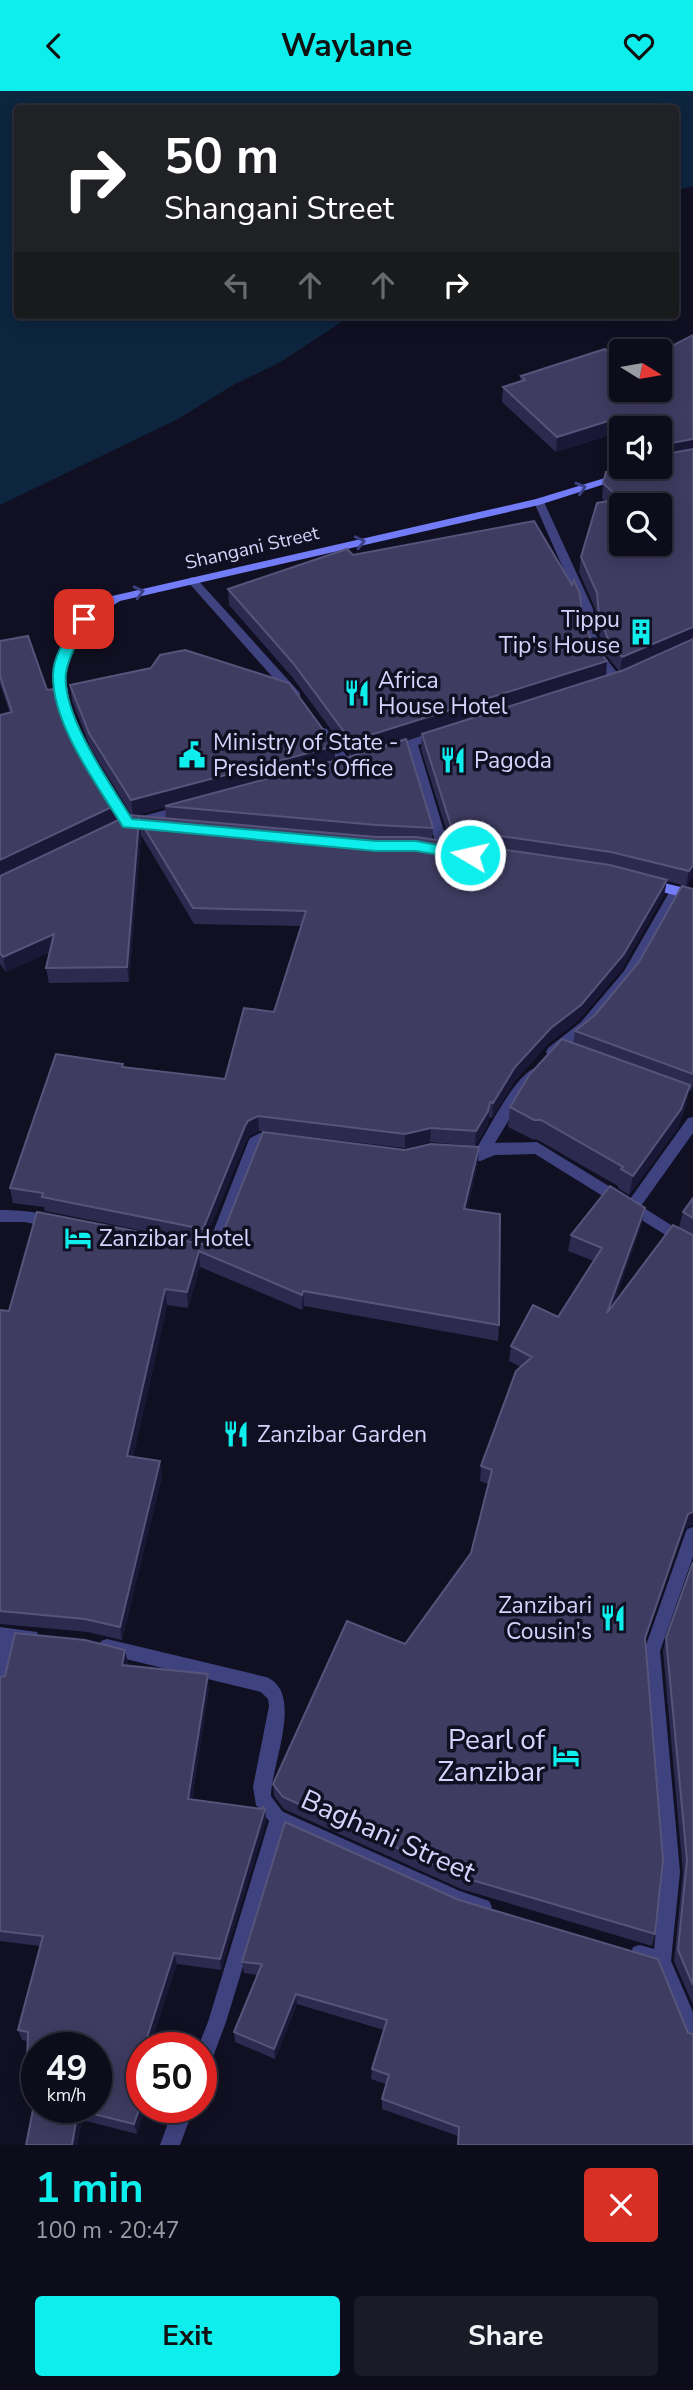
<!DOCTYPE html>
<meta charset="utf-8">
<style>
body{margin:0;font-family:"Nunito Sans",sans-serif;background:#1b1a27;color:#f1f3f6;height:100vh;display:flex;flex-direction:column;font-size:26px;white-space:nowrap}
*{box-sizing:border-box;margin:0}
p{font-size:23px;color:#9a9ba2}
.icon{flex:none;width:38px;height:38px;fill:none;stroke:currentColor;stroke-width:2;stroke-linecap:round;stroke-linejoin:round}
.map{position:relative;height:2054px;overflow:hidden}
.side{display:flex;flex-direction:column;background:#0d0c1a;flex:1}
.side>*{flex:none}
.banner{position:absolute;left:14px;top:14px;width:665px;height:214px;border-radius:7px;box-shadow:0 4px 18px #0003,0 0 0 2px #2d2c39;background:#202124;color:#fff;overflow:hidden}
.needle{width:46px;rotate:101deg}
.fabs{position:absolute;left:609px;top:248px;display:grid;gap:14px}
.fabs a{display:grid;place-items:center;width:63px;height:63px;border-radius:7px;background:#0d0c1a;box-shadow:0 4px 18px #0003,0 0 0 2px #2d2c39;font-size:35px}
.speed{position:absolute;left:21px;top:1941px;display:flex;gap:14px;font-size:35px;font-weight:700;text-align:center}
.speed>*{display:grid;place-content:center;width:91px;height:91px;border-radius:50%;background:#0d0c1a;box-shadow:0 4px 18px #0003,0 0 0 2px #2d2c39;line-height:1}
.speed small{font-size:18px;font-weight:400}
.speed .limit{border:10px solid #d22;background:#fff;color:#111}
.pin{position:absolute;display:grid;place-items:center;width:60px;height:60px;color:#fff;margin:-30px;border-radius:14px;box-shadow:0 4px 10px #0006}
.me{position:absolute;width:77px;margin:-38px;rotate:279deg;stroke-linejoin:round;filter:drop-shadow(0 0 5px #0008)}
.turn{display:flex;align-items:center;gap:24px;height:147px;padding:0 35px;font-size:32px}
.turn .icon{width:91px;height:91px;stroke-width:2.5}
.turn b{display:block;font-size:49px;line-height:60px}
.lanes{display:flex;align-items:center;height:66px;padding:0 35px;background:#0003;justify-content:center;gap:35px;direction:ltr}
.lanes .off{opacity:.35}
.round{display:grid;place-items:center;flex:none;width:74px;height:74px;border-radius:7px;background:#1b1a27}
.headline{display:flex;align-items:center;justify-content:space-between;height:119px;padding:0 35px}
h1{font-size:42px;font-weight:700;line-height:52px;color:#0eeeed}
.primary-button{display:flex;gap:14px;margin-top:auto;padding:14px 35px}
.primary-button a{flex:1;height:80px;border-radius:7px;background:#0eeeed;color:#111;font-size:28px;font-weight:700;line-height:80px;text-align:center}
.primary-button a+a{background:#1b1a27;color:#f1f3f6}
header{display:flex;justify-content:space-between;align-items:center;height:91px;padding:0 35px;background:#0eeeed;color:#111;font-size:32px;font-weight:700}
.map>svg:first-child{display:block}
.water{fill:#0d253f}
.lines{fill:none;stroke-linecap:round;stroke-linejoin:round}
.pedestrian{fill:#3e427f;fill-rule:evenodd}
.minor{fill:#3e427f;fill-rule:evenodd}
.secondary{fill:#717cf6;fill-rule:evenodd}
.wall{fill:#2d2a50;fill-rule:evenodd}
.shaded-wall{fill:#1a1836}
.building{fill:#3f3c62;stroke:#56547a;stroke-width:2;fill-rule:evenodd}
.oneway{stroke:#3c4182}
.route{fill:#0eeeed;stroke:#099b9a;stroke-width:2}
.labels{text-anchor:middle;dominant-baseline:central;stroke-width:7;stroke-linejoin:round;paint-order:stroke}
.far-street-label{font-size:19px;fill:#d5d4fc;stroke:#111023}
.poi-label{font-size:23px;fill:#d5d4fc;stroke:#111023;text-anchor:start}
.near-poi-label{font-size:28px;fill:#d5d4fc;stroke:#111023;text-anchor:end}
.near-street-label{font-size:28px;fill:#d5d4fc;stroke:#111023}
</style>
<header><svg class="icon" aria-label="back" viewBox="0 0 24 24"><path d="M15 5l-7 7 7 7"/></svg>Waylane<svg class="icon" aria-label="heart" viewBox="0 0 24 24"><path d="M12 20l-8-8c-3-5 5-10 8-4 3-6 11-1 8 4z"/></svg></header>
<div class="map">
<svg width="693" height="2054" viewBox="0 0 693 2054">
<rect width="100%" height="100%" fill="#111023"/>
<path class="water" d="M 0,0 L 693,0 L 693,95 L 676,100 L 676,18 L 18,18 L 18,224 L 352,224 L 279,272 L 235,293 L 178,328 L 0,414 Z"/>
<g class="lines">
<path class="pedestrian" d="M 539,408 L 544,411 L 593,518 L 595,541 L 604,565 L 623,589 L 621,592 L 613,592 L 593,566 L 583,541 L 581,518 L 534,411 Z
M 192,486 L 196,487 L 300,602 L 300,608 L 292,608 L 188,491 L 186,489 Z
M 323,637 L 327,638 L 351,671 L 353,674 L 351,677 L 343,677 L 319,644 L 319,638 Z
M 439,639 L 443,640 L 445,643 L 443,646 L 418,654 L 450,760 L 444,764 L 438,760 L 407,658 L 389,664 L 383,660 L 385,657 Z
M 184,714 L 190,718 L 188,721 L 136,735 L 130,731 L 132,728 Z
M 693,1026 L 693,1042 L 641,1115 L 693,1148 L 693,1161 L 535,1063 L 495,1064 L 480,1070 L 475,1068 L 473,1064 L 475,1060 L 493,1052 L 537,1051 L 630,1108 L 688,1027 Z
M 693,1436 L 693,1466 L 660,1560 L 680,1781 L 671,1870 L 693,1921 L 693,1953 L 686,1951 L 656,1877 L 633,1870 L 631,1863 L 633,1856 L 640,1854 L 654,1858 L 662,1781 L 644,1560 L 685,1443 L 687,1438 Z
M 279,1719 L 460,1800 L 489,1810 L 492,1816 L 489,1822 L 483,1825 L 459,1818 L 273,1734 L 270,1728 L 273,1722 Z"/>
<path class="minor" d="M 676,796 L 682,801 C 651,856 622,914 571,954 C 564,960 558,967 548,965 L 546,961 L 548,957 L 581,931 L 624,880 L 671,798 Z
M 535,977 L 542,982 L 526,1001 L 485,1068 L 480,1070 L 457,1066 L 455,1062 L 457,1058 L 476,1058 C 489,1038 514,985 535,977 Z
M 260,1042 L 284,1047 L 286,1051 L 284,1055 L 261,1054 L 219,1162 L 208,1167 L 203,1165 L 201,1161 L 208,1154 L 248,1051 L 250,1047 Z
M 0,1119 C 20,1119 40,1121 59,1127 L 61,1131 L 59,1135 L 54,1137 L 24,1131 L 0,1131 Z
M 0,1536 L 37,1541 L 39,1547 L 37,1553 L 31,1555 L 17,1553 L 8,1591 L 6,1597 L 0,1599 Z
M 107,1548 L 266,1586 C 305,1601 271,1674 271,1705 L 288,1728 L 226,1931 L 208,1979 L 201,1981 L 201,1956 L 198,1956 L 208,1931 L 269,1730 L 256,1714 L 253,1696 L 269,1615 L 268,1608 L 261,1601 L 101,1562 L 99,1556 L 101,1550 Z
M 174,2016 L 194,2016 L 180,2054 L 160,2054 Z"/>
<path class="secondary" d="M 641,376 L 658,376 L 539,414 L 120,510 L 88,530 L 73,558 L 65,583 L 70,615 L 89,659 L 134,733 L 132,736 L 124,736 L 77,659 L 58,615 L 53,583 L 61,558 L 80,525 L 112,505 L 536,408 Z
M 648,788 L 693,799 L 693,809 L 643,796 L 642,793 Z"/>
</g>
<path class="wall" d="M 693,244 L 693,785 L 686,795 L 667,790 L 664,804 L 622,878 L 579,929 L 549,952 L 514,991 L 492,1027 L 489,1026 L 487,1035 L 475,1055 L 430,1051 L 405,1057 L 259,1040 L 249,1045 L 246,1050 L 204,1152 L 45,1120 L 44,1116 L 13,1112 L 10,1097 L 123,976 L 225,988 L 274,921 L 301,835 L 194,833 L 141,744 L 129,891 L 49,892 L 46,877 L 50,861 L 6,881 L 0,873 L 0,624 L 10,622 L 0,593 L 0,550 L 47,599 L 73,645 L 117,730 L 132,725 L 91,658 L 72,610 L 70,594 L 335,655 L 335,670 L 351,666 L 293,587 L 229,514 L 228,498 L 353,464 L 582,526 L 606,585 L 620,581 L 606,564 L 598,540 L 595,517 L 579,481 L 581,466 L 605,411 L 602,407 L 603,392 L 609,380 L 610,368 L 619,341 L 556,361 L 502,311 L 503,296 L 520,290 L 521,285 L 621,299 ZM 660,338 L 660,376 L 621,376 ZM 422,644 L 421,658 L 450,751 L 432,749 L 433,737 L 406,649 ZM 165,716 L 166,728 L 134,725 Z
M 693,798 L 693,995 L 691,1000 L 689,999 L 686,1014 L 677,1038 L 629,1104 L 618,1097 L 618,1095 L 538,1049 L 532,1048 L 508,1036 L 510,1016 L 573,952 L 575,940 L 595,924 L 639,871 Z
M 478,1072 L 467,1118 L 499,1234 L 498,1250 L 304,1215 L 302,1219 L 200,1176 L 188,1217 L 167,1214 L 133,1366 L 162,1385 L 122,1549 L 88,1541 L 0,1533 L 0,1219 L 9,1220 L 207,1154 Z
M 693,1107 L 693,1434 L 685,1437 L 645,1550 L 655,1843 L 652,1855 L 461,1798 L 284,1718 L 274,1705 L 273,1693 L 405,1553 L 471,1462 L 488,1393 L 480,1390 L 481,1375 L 521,1276 L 509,1270 L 511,1255 L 558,1226 L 594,1170 L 568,1160 L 571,1144 L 642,1132 L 613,1215 L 687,1141 L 679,1136 L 683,1121 Z
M 693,1471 L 693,1914 L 674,1870 L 683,1781 L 663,1560 L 666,1547 Z
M 125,1559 L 127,1574 L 209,1596 L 192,1708 L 265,1718 L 266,1731 L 221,1879 L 177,1873 L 142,1956 L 142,2016 L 145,2016 L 137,2043 L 82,2029 L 77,2054 L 26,2054 L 34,2011 L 30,2010 L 26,2000 L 28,1950 L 22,1949 L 18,1939 L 40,1855 L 0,1850 L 0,1586 Z
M 285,1731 L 693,2054 L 457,2054 L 458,2045 L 382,2018 L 382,2008 L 386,1993 L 371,1988 L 372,1978 L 384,1939 L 297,1913 L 275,1968 L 235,1951 L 234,1941 L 257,1884 L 244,1882 L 242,1871 Z"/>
<path class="shaded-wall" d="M 624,325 L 621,340 L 556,361 L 557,346 Z
M 693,348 L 693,362 L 660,369 L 660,357 L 661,354 Z
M 621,365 L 621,376 L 609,383 L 610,368 Z
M 693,536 L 692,551 L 620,581 L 622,566 Z
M 607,570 L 606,586 L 351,666 L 351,650 Z
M 335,655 L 335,670 L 133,725 L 131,709 Z
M 116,714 L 117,730 L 0,786 L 0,769 Z
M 139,728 L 141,744 L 129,891 L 127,876 Z
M 693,774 L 693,785 L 686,795 L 689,780 Z
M 667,789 L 664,804 L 622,878 L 579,929 L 549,952 L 514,991 L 492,1027 L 493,1012 L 515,976 Z
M 54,843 L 57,858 L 6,881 L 3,866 Z
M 690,994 L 686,1014 L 677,1038 L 629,1104 L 633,1085 Z
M 490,1011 L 489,1026 L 487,1035 L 475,1055 L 476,1040 Z
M 258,1025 L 259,1040 L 249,1045 L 246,1050 L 204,1152 L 203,1138 L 245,1035 L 248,1030 Z
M 431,1037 L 430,1051 L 405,1057 L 405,1043 Z
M 479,1056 L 478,1072 L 463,1134 L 464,1118 Z
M 645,1117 L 642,1132 L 605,1238 L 607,1222 Z
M 199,1160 L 200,1176 L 188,1217 L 187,1201 Z
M 165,1198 L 167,1214 L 130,1380 L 127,1365 Z
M 303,1200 L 304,1215 L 302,1219 L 302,1204 Z
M 160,1370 L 162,1385 L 122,1549 L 120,1536 Z
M 693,1421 L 693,1434 L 685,1437 L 641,1560 L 645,1547 L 688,1423 Z
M 125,1559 L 128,1572 L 125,1587 L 122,1574 Z
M 208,1583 L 209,1596 L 190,1720 L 188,1708 Z
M 265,1718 L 266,1731 L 221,1879 L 220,1868 Z
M 174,1862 L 177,1873 L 150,1956 L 144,1956 Z
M 296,1903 L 297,1913 L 275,1968 L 274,1958 Z
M 142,2009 L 142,2016 L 145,2016 L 137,2043 L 134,2033 Z
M 78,2019 L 82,2029 L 77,2054 L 72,2054 Z"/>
<path class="building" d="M 693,244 L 693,348 L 661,354 L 660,357 L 660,338 L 621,338 L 621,365 L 610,368 L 624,325 L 557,346 L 503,296 L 525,289 L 521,285 L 605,258 L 609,262 L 630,255 L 636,261 L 621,261 L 621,299 L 660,299 L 660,261 Z
M 693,358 L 693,536 L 622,566 L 608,548 L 599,525 L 597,502 L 581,466 L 597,412 L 620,408 L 603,392 L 606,381 L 622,376 L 660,376 L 660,364 ZM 621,415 L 660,415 L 660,453 L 621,453 Z
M 534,430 L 572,494 L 574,489 L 580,503 L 582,526 L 592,551 L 607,570 L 351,650 L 293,572 L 228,498 L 347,458 L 353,464 Z
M 28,545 L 47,599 L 53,598 L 73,645 L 116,714 L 0,769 L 0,624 L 12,621 L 0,585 L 0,550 Z
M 693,548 L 693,774 L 689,780 L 611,761 L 452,738 L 422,643 L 624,579 Z
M 185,559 L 289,592 L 335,655 L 131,709 L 89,642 L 70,594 L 151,577 L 160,564 Z
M 406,648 L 433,737 L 376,734 L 165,715 L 352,665 Z
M 129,724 L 376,746 L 416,746 L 610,774 L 667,789 L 624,863 L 581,914 L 551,937 L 515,976 L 493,1012 L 490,1011 L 488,1020 L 476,1040 L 431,1037 L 405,1043 L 258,1025 L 248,1030 L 245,1035 L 203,1138 L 42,1106 L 43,1102 L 10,1097 L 56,963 L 123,973 L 122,976 L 225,988 L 244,917 L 274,921 L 306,820 L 193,817 L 139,728 L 127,876 L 46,877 L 54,843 L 3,866 L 0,862 L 0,785 Z
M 682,795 L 693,798 L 693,983 L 575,940 L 595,924 L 639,871 Z
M 562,948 L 690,994 L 681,1018 L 633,1085 L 621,1078 L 623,1076 L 541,1029 L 534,1029 L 510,1016 L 530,983 Z
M 263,1041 L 405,1059 L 431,1053 L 479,1056 L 464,1118 L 500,1123 L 499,1234 L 303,1200 L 302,1204 L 199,1160 L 187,1201 L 165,1198 L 127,1365 L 160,1370 L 120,1536 L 85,1528 L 0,1520 L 0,1219 L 9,1220 L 37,1121 L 207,1154 L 219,1149 L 222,1144 Z
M 610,1095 L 645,1117 L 607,1222 L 673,1134 L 693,1144 L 693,1421 L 688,1423 L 645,1547 L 663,1769 L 655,1843 L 462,1786 L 283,1706 L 273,1693 L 347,1530 L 405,1553 L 471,1462 L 492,1379 L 481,1375 L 516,1280 L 532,1266 L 511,1255 L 533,1214 L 558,1226 L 602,1157 L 571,1144 Z
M 693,1107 L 693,1127 L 683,1121 Z
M 693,1471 L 693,1894 L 678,1859 L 687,1769 L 666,1547 Z
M 15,1542 L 85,1549 L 125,1559 L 122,1574 L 208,1583 L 188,1708 L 262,1718 L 263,1716 L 265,1718 L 220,1868 L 174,1862 L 144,1956 L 142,1956 L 142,1964 L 139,1974 L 142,1974 L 142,2009 L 134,2033 L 78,2019 L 72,2054 L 26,2054 L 36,2004 L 26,2000 L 28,1941 L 18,1939 L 43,1845 L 0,1840 L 0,1586 L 5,1585 ZM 37,1956 L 96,1956 L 96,2016 L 37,2016 Z
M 285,1731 L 459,1809 L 658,1868 L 688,1942 L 693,1943 L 693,2054 L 458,2054 L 459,2036 L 382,2008 L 389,1984 L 372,1978 L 387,1929 L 296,1903 L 274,1958 L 234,1941 L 262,1873 L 242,1871 Z"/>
<defs><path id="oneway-chevron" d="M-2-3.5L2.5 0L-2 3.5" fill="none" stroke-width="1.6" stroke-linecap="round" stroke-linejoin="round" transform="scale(1.75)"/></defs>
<g class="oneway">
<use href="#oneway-chevron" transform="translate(581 397) rotate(-17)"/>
<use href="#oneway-chevron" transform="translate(360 451) rotate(-13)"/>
<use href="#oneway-chevron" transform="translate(139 501) rotate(-14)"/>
</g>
<path class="route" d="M 84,524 L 90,528 C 81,545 69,563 66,582 C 61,623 111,694 132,728 L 376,750 L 416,750 L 475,761 L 475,768 L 470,769 L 416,760 L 376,760 L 123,736 C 98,695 52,634 53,584 C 53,564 69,542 79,525 Z"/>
<defs>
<g id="building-bare" transform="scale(2.1)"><path d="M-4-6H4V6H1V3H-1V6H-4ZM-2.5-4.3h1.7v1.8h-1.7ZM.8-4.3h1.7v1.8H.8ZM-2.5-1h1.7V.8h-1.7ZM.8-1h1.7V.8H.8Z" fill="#0eeeed" stroke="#111023" stroke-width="2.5" paint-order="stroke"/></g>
<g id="restaurant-bare" transform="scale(2.1)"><path d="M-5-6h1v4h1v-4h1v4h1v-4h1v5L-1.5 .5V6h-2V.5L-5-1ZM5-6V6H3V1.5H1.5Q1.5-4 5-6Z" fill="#0eeeed" stroke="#111023" stroke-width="2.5" paint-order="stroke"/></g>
<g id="civic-bare" transform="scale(2.1)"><path d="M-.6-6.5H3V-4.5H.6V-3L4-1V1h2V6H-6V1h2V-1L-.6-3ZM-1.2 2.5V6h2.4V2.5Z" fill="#0eeeed" stroke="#111023" stroke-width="2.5" paint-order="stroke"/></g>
<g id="hotel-bare" transform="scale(2.1)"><path d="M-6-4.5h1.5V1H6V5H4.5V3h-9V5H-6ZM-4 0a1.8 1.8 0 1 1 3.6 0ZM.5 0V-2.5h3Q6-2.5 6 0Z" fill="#0eeeed" stroke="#111023" stroke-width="2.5" paint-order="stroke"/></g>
</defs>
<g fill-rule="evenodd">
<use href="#building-bare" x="641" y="541"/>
<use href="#restaurant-bare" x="357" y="602"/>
<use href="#civic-bare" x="192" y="664"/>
<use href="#restaurant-bare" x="453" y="669"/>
<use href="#hotel-bare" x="78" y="1147"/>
<use href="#restaurant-bare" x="236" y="1343"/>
<use href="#restaurant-bare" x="613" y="1527"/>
<use href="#hotel-bare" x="566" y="1665"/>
</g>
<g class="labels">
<g class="far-street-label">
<text transform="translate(252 457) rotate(-13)">Shangani Street</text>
</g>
<g class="poi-label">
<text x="620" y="528" text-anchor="end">Tippu<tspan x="620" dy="26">Tip's House</tspan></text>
<text x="378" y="589">Africa<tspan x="378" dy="26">House Hotel</tspan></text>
<text x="213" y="651">Ministry of State -<tspan x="213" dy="26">President's Office</tspan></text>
<text x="474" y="669">Pagoda</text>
<text x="99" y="1147">Zanzibar Hotel</text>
<text x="257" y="1343">Zanzibar Garden</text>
<text x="592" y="1514" text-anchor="end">Zanzibari<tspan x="592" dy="26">Cousin's</tspan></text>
</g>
<g class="near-poi-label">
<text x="545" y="1649">Pearl of<tspan x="545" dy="32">Zanzibar</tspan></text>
</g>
<g class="near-street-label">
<text transform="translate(388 1745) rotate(24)">Baghani Street</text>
</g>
</g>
</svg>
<div class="fabs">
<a><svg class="needle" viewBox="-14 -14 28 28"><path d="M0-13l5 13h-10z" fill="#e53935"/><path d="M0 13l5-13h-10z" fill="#9a9ba2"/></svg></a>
<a><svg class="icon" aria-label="sound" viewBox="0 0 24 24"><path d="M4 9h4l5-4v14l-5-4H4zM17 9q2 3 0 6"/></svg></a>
<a><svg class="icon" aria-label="search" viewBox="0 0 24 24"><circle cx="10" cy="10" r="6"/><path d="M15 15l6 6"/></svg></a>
</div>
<div class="speed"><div>49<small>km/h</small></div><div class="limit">50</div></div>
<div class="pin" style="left:84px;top:528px;background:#d93025"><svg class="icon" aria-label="arrive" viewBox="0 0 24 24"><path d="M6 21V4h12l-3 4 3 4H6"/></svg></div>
<svg class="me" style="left:470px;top:764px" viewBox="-20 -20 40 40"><circle r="17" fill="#0eeeed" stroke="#fff" stroke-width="3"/><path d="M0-11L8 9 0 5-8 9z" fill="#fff"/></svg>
<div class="banner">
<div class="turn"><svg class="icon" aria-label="right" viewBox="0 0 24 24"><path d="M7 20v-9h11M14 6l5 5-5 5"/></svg><div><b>50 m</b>Shangani Street</div></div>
<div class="lanes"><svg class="icon off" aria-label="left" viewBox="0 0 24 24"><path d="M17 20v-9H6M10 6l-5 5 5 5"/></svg><svg class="icon off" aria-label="ahead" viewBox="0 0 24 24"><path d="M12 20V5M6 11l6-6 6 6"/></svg><svg class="icon off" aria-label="ahead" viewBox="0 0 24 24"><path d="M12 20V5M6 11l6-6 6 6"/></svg><svg class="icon" aria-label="right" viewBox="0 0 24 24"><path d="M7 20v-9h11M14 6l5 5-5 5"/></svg></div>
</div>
</div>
<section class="side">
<div class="headline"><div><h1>1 min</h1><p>100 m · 20:47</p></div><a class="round" style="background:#d93025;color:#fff"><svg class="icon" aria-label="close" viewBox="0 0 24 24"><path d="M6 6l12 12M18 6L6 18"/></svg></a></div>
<div class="primary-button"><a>Exit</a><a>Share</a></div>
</section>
